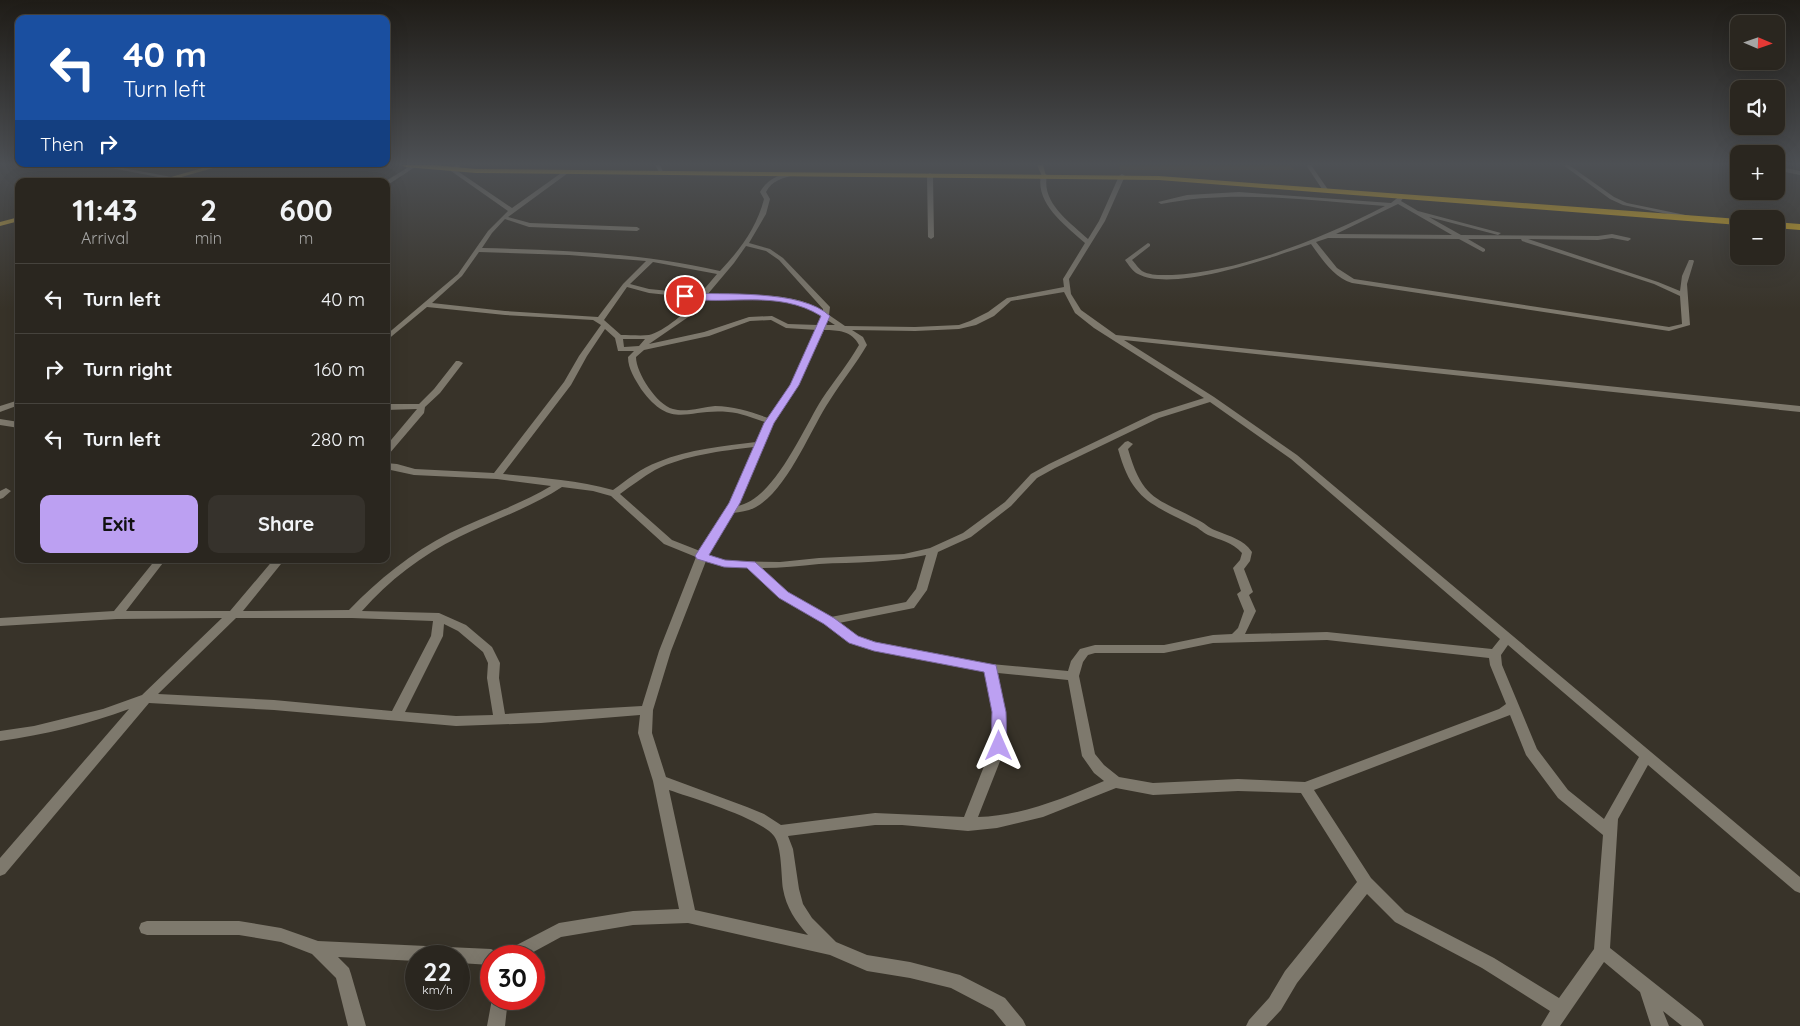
<!DOCTYPE html>
<meta charset="utf-8">
<style>
body{margin:0;font-family:Quicksand,sans-serif;background:#36322c;color:#f1f3f6;height:100vh;display:flex;flex-direction:column;font-size:19px;white-space:nowrap}
*{box-sizing:border-box;margin:0}
p{font-size:16px;color:#a5a5a4}
.icon{flex:none;width:28px;height:28px;fill:none;stroke:currentColor;stroke-width:2;stroke-linecap:round;stroke-linejoin:round}
.map{position:relative;flex:1;overflow:hidden}
.drawer{position:absolute;left:15px;top:178px;width:375px;height:385px;display:flex;flex-direction:column;background:#2a261f;border-radius:10px;box-shadow:0 5px 20px #0002,0 0 0 1px #46433d}
.drawer>*{flex:none}
.banner{position:absolute;left:15px;top:15px;width:375px;height:152px;border-radius:10px;box-shadow:0 5px 20px #0002,0 0 0 1px #46433d;background:#1a4fa0;color:#fff;overflow:hidden}
.needle{width:32px;rotate:92deg}
.controls{position:absolute;left:1730px;top:15px;display:grid;gap:10px}
.controls a{display:grid;place-items:center;width:55px;height:55px;border-radius:10px;background:#2a261f;box-shadow:0 5px 20px #0002,0 0 0 1px #46433d;font-size:25px}
.speed{position:absolute;left:405px;top:945px;display:flex;gap:10px;font-size:25px;font-weight:700;text-align:center}
.speed>*{display:grid;place-content:center;width:65px;height:65px;border-radius:50%;background:#2a261f;box-shadow:0 5px 20px #0002,0 0 0 1px #46433d;line-height:1}
.speed small{font-size:12px;font-weight:400}
.speed .limit{border:8px solid #d22;background:#fff;color:#111}
.pin{position:absolute;display:grid;place-items:center;width:42px;height:42px;color:#fff;margin:-21px;border:2px solid #fff;border-radius:50%;box-shadow:0 1px 5px #0007}
.me{position:absolute;width:55px;margin:-28px;rotate:0deg;stroke-linejoin:round;filter:drop-shadow(0 0 4px #0008)}
.turn{display:flex;align-items:center;gap:18px;height:105px;padding:0 25px;font-size:22px}
.turn .icon{width:65px;height:65px;stroke-width:2.5}
.turn b{display:block;font-size:35px;line-height:42px}
.then{display:flex;align-items:center;height:48px;padding:0 25px;background:#0003;gap:10px;font-size:19px}
.eta{display:flex;justify-content:space-evenly;align-items:center;height:85px;text-align:center}
.eta b{font-size:30px;font-weight:700;line-height:35px}
.primary-button{display:flex;gap:10px;margin-top:auto;padding:10px 25px}
.primary-button a{flex:1;height:58px;border-radius:10px;background:#bca0f2;color:#111;font-size:20px;font-weight:700;line-height:58px;text-align:center}
.primary-button a+a{background:#36322c;color:#f1f3f6}
ul{padding:0;list-style:none}
li{display:flex;align-items:center;gap:15px;height:70px;padding:0 25px;border-top:1px solid #46433d}
li div{flex:1}
li b{display:block;font-size:19px}
li em{font-style:normal}
.map>svg:first-child{display:block}
.green{fill:#554417}
.lines{fill:none;stroke-linecap:round;stroke-linejoin:round}
.street{fill:#7e796d;fill-rule:evenodd}
.secondary{fill:#9d8b54;fill-rule:evenodd}
.primary{fill:#bc9d3b;fill-rule:evenodd}
.highway{fill:#e6b519;fill-rule:evenodd}
.route{fill:#bca0f2;stroke:#7a689d}
</style>
<div class="map">
<svg width="1800" height="1026" viewBox="0 0 1800 1026">
<rect width="100%" height="100%" fill="#383329"/>
<path class="green" d="M 1118,165 L 1289,165 L 1294,170 L 1120,170 Z"/>
<g class="lines">
<path class="street" d="M 95,165 L 107,165 L 177,178 L 174,180 Z
M 456,165 L 461,165 L 456,170 L 512,208 L 564,171 L 568,171 L 568,173 L 508,217 L 530,223 L 637,227 L 640,229 L 637,231 L 529,227 L 505,219 L 492,233 L 482,248 C 562,250 642,253 720,271 C 740,250 757,227 764,199 L 760,192 C 767,179 781,173 795,173 L 795,175 C 783,178 772,180 766,192 L 770,199 L 766,214 L 749,243 L 770,249 L 783,258 L 830,307 L 829,315 L 845,326 L 915,327 L 959,325 L 970,321 L 988,312 L 1007,298 L 1064,287 L 1063,279 L 1085,243 C 1066,226 1035,204 1041,175 L 1044,173 L 1047,175 C 1041,203 1070,222 1088,239 L 1099,221 L 1119,176 L 1122,174 L 1125,176 L 1105,221 L 1069,279 L 1071,294 L 1081,310 L 1116,335 L 1800,406 L 1800,412 L 1124,340 L 1214,397 L 1297,455 L 1800,877 L 1800,893 L 1795,891 L 1648,765 L 1618,819 L 1610,948 L 1701,1020 L 1704,1026 L 1682,1026 L 1663,1011 L 1669,1026 L 1651,1026 L 1640,992 L 1604,962 L 1560,1026 L 1541,1026 L 1550,1011 L 1482,968 L 1395,922 L 1367,894 L 1297,983 L 1281,1010 L 1266,1026 L 1246,1026 L 1249,1020 L 1269,998 L 1285,971 L 1357,882 L 1301,793 L 1238,791 L 1153,795 L 1116,788 L 1043,817 L 997,828 L 968,831 L 902,825 L 875,825 L 788,836 L 793,849 L 799,889 L 803,904 L 812,918 L 836,942 L 867,955 L 910,962 L 960,975 L 1005,998 L 1023,1020 L 1026,1026 L 1006,1026 L 993,1010 L 951,988 L 910,978 L 867,971 L 830,955 L 688,923 L 633,925 L 561,937 L 526,956 L 503,956 L 505,951 L 559,923 L 633,911 L 679,909 L 653,781 L 638,733 L 640,715 L 541,723 L 456,726 L 274,710 L 149,703 L 5,874 L 0,876 L 0,858 L 129,709 C 88,724 44,735 0,741 L 0,731 L 34,726 L 103,709 L 142,695 L 222,618 L 117,619 L 0,626 L 0,618 L 114,611 L 156,559 L 166,559 L 126,611 L 230,611 L 274,559 L 285,559 L 243,611 L 349,610 C 379,579 411,553 450,533 C 483,517 519,505 551,486 L 497,479 L 414,475 L 386,469 L 386,463 L 397,464 L 415,469 L 494,473 L 564,382 L 579,356 L 601,325 L 593,320 L 505,315 L 427,307 L 386,341 L 386,335 L 458,274 L 488,231 L 508,211 L 451,171 L 451,169 ZM 746,246 L 766,251 L 779,260 L 823,309 L 823,311 C 792,290 743,296 707,295 L 734,263 ZM 479,252 L 569,255 L 646,261 L 623,284 L 598,317 L 505,311 L 432,303 L 462,276 ZM 653,262 L 717,274 L 700,294 L 649,289 L 630,284 ZM 627,287 L 649,293 L 697,298 C 690,310 663,332 649,335 C 641,336 630,335 621,335 L 604,320 ZM 1064,292 L 1075,313 L 1094,328 L 1204,398 L 1153,414 L 1049,464 L 1031,474 L 1005,502 L 963,533 L 930,548 L 904,554 L 819,558 L 780,562 L 725,561 L 708,554 L 733,513 C 741,512 749,511 756,507 C 788,489 810,430 830,400 C 842,381 856,364 867,345 L 863,337 L 852,330 L 915,331 L 959,329 L 976,325 L 994,316 L 1011,301 ZM 704,299 C 743,300 788,294 821,316 L 818,325 L 788,324 L 772,316 L 749,317 L 704,332 L 649,344 L 697,311 ZM 771,320 L 786,328 L 817,330 L 790,385 L 768,418 C 751,412 734,406 715,406 C 702,407 686,413 673,409 C 657,405 636,373 636,357 L 644,350 L 709,336 L 750,321 ZM 827,320 L 835,325 L 826,325 ZM 605,329 L 615,338 L 618,351 L 634,351 L 628,357 C 628,369 635,379 641,389 C 672,431 687,408 728,412 C 741,413 753,418 765,422 L 756,442 C 724,446 689,449 658,462 C 641,468 627,480 613,490 C 577,480 540,478 503,474 L 571,385 L 587,356 ZM 824,330 C 838,330 852,331 859,345 C 848,364 834,381 822,399 C 803,429 774,500 737,506 L 773,423 L 798,385 ZM 623,339 L 645,339 L 639,346 L 624,347 ZM 1210,402 L 1291,459 L 1500,639 L 1492,649 L 1327,632 L 1245,634 L 1256,611 L 1249,595 L 1253,592 L 1244,569 L 1250,561 L 1252,552 C 1243,539 1231,537 1217,531 C 1210,529 1206,524 1200,521 C 1158,498 1143,502 1128,449 L 1133,444 L 1128,441 L 1125,442 L 1118,449 C 1132,499 1149,503 1192,525 C 1198,527 1202,532 1208,535 C 1220,540 1232,542 1242,553 L 1240,560 L 1233,568 L 1241,591 L 1237,594 L 1244,611 L 1238,628 L 1232,634 L 1213,635 L 1164,645 L 1095,645 L 1080,649 L 1071,661 L 1068,671 L 991,664 L 876,642 L 858,636 L 839,623 L 914,608 L 927,590 L 938,552 L 971,537 L 1011,506 L 1037,478 L 1055,468 L 1159,418 ZM 754,447 L 729,503 L 700,551 L 672,540 L 620,494 C 631,486 643,477 655,470 C 685,455 721,451 754,447 ZM 562,487 L 593,491 L 611,496 L 664,544 L 696,557 L 659,651 L 642,706 L 505,714 L 499,678 L 500,663 L 492,647 L 466,625 L 439,613 L 362,611 C 389,580 422,555 459,537 C 493,520 530,508 562,487 ZM 926,555 L 916,589 L 906,602 L 831,617 L 788,592 L 762,568 C 781,568 800,566 819,564 C 855,562 891,563 926,555 ZM 706,561 L 724,567 L 749,568 L 780,598 L 825,624 L 850,642 L 874,650 L 986,671 L 993,712 L 992,746 L 964,817 L 875,813 L 781,825 L 764,814 L 747,807 L 666,777 L 652,733 L 653,710 L 671,651 ZM 236,618 L 352,618 L 433,621 L 431,636 L 392,711 L 274,700 L 158,694 ZM 444,624 L 458,631 L 483,652 L 488,663 L 487,678 L 493,715 L 456,716 L 405,712 L 443,636 ZM 1327,640 L 1489,658 L 1490,665 L 1506,704 L 1499,709 L 1305,782 L 1238,779 L 1153,783 L 1119,777 L 1104,765 L 1095,754 L 1079,676 L 1083,662 L 1088,655 L 1095,653 L 1164,653 L 1213,643 ZM 1508,645 L 1639,757 L 1604,819 L 1568,790 L 1537,749 L 1502,665 L 1501,655 ZM 998,673 L 1068,680 L 1082,756 L 1094,773 L 1104,781 C 1064,798 1022,816 978,817 L 1006,746 L 1005,712 ZM 1510,715 L 1526,755 L 1558,798 L 1603,835 L 1594,949 L 1559,998 L 1494,958 L 1405,912 L 1371,878 L 1314,790 ZM 669,790 C 692,798 760,818 774,836 C 782,847 781,875 783,889 C 786,907 796,922 808,935 L 695,910 Z
M 655,165 L 660,165 L 664,174 L 660,174 Z
M 1306,165 L 1311,165 L 1329,191 L 1328,192 L 1324,192 Z
M 1563,165 L 1569,165 L 1614,197 L 1627,203 L 1695,217 L 1692,219 L 1623,205 L 1610,199 Z
M 410,166 L 415,167 L 386,186 L 386,181 Z
M 1776,166 L 1800,171 L 1800,175 L 1776,170 Z
M 930,173 L 933,175 L 934,237 L 931,239 L 928,237 L 927,175 Z
M 1239,192 L 1391,203 L 1401,195 L 1404,197 L 1401,201 L 1418,211 L 1501,233 L 1498,235 L 1429,217 L 1461,235 L 1598,236 L 1612,234 L 1630,238 L 1631,239 L 1628,241 L 1612,238 L 1598,240 L 1528,239 L 1658,282 L 1680,291 L 1682,276 L 1689,260 L 1693,260 L 1694,261 L 1687,284 L 1690,325 L 1669,331 L 1352,283 C 1333,277 1322,259 1311,244 C 1273,257 1174,293 1138,274 C 1133,272 1128,264 1125,260 L 1148,243 L 1150,244 L 1150,246 L 1132,260 C 1135,263 1139,269 1142,271 C 1151,276 1163,275 1172,275 C 1240,272 1325,237 1385,206 C 1311,201 1235,189 1161,204 L 1158,202 L 1187,195 ZM 1398,204 L 1452,235 L 1336,234 ZM 1328,238 L 1459,239 L 1483,252 L 1485,251 L 1485,249 L 1468,239 L 1521,239 L 1522,241 L 1654,284 L 1680,296 L 1682,324 L 1669,327 L 1354,279 L 1337,268 L 1316,242 Z
M 456,361 L 459,361 L 463,363 L 440,393 L 425,407 L 424,413 L 389,454 L 386,455 L 386,446 L 417,409 L 386,410 L 386,404 L 419,404 L 434,389 Z
M 19,400 L 19,405 L 0,412 L 0,406 Z
M 0,419 L 19,422 L 19,428 L 0,425 Z
M 6,488 L 11,491 L 3,498 L 0,499 L 0,491 Z
M 147,921 L 239,921 L 281,928 L 318,941 L 491,949 L 497,952 L 499,956 L 491,956 L 491,965 L 459,963 L 459,956 L 416,956 L 416,961 L 338,957 L 349,968 L 351,974 L 366,1026 L 348,1026 L 336,978 L 312,954 L 281,942 L 239,935 L 147,935 L 141,933 L 139,928 L 141,923 Z
M 492,999 L 508,999 L 505,1026 L 487,1026 Z"/>
<path class="secondary" d="M 1037,165 L 1043,165 L 1046,176 L 1042,176 Z"/>
<path class="primary" d="M 213,165 L 224,165 L 167,181 L 157,181 Z
M 19,217 L 19,221 L 0,226 L 0,222 Z"/>
<path class="highway" d="M 401,165 L 435,165 L 476,169 L 1159,176 L 1739,219 L 1739,225 L 1159,180 L 476,173 L 405,167 Z
M 1776,222 L 1800,224 L 1800,230 L 1776,228 Z"/>
</g>
<linearGradient id="sky" x2="0" y2="1"><stop stop-color="#1f1c17"/><stop offset="0.53" stop-color="#4d5054"/><stop offset="1" stop-color="#4d5054" stop-opacity="0"/></linearGradient>
<rect width="1800" height="309" fill="url(#sky)"/>
<path class="route" d="M 685,293 C 722,295 802,289 830,316 L 799,385 L 774,423 L 740,503 L 709,555 L 725,560 L 755,562 L 788,592 L 834,618 L 858,636 L 875,642 L 996,665 L 1006,712 L 1007,746 L 1004,750 L 999,752 L 994,750 L 991,746 L 992,712 L 984,672 L 874,651 L 849,643 L 824,624 L 779,598 L 747,568 L 724,567 L 697,559 L 695,556 L 729,503 L 764,423 L 790,385 L 821,316 C 777,289 729,306 682,298 L 681,296 Z"/>
</svg>
<div class="controls">
<a><svg class="needle" viewBox="-14 -14 28 28"><path d="M0-13l5 13h-10z" fill="#e53935"/><path d="M0 13l5-13h-10z" fill="#a5a5a4"/></svg></a>
<a><svg class="icon" aria-label="sound" viewBox="0 0 24 24"><path d="M4 9h4l5-4v14l-5-4H4zM17 9q2 3 0 6"/></svg></a>
<a>+</a>
<a>−</a>
</div>
<div class="speed"><div>22<small>km/h</small></div><div class="limit">30</div></div>
<div class="pin" style="left:685px;top:296px;background:#d93025"><svg class="icon" aria-label="arrive" viewBox="0 0 24 24"><path d="M6 21V4h12l-3 4 3 4H6"/></svg></div>
<svg class="me" style="left:999px;top:746px" viewBox="-20 -20 40 40"><path d="M0-17L14 15 0 8-14 15z" fill="#bca0f2" stroke="#fff" stroke-width="4"/></svg>
<div class="banner">
<div class="turn"><svg class="icon" aria-label="left" viewBox="0 0 24 24"><path d="M17 20v-9H6M10 6l-5 5 5 5"/></svg><div><b>40 m</b>Turn left</div></div>
<div class="then">Then<svg class="icon" aria-label="right" viewBox="0 0 24 24"><path d="M7 20v-9h11M14 6l5 5-5 5"/></svg></div>
</div>
<section class="drawer">
<div class="eta">
<div><b>11:43</b><p>Arrival</p></div>
<div><b>2</b><p>min</p></div>
<div><b>600</b><p>m</p></div>
</div>
<ul>
<li><svg class="icon" aria-label="left" viewBox="0 0 24 24"><path d="M17 20v-9H6M10 6l-5 5 5 5"/></svg><div><b>Turn left</b></div><em>40 m</em></li>
<li><svg class="icon" aria-label="right" viewBox="0 0 24 24"><path d="M7 20v-9h11M14 6l5 5-5 5"/></svg><div><b>Turn right</b></div><em>160 m</em></li>
<li><svg class="icon" aria-label="left" viewBox="0 0 24 24"><path d="M17 20v-9H6M10 6l-5 5 5 5"/></svg><div><b>Turn left</b></div><em>280 m</em></li>
</ul>
<div class="primary-button"><a>Exit</a><a>Share</a></div>
</section>
</div>
